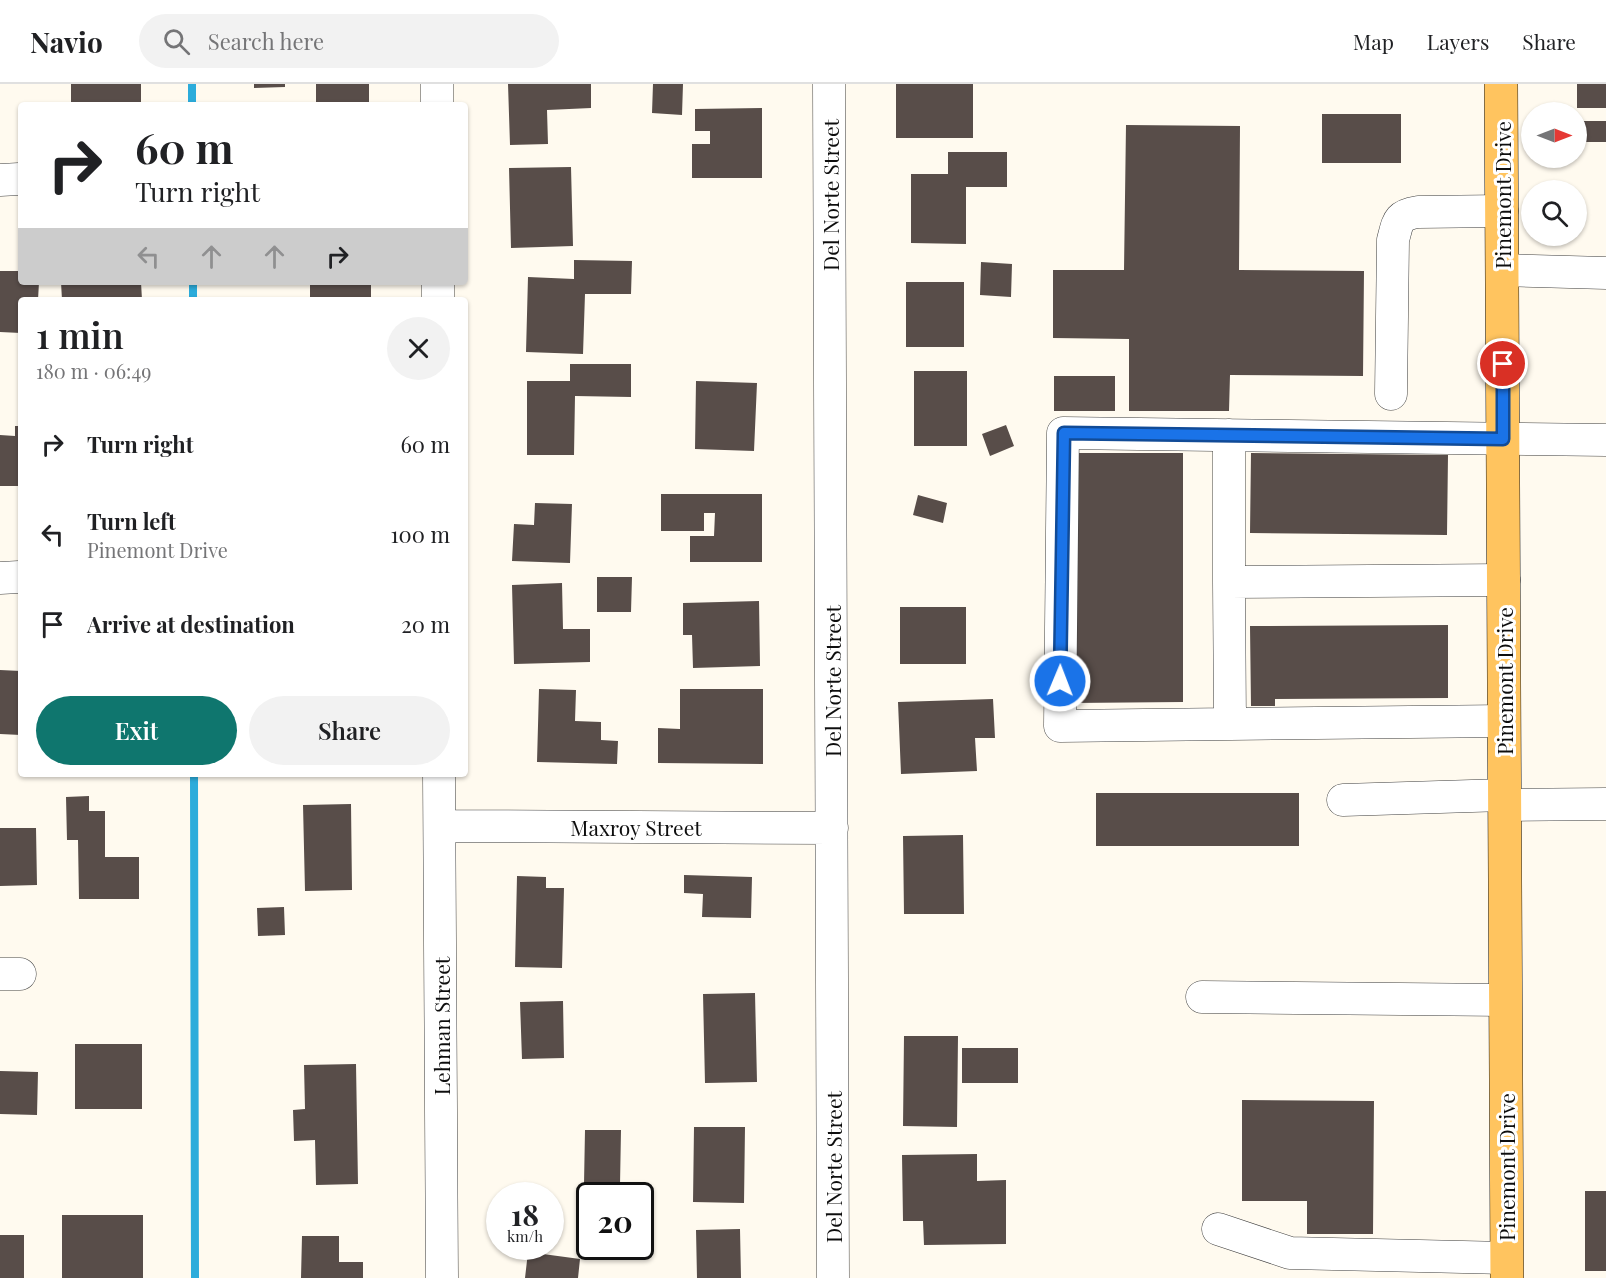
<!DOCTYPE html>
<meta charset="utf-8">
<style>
body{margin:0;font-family:"Playfair Display",serif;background:#f2f2f2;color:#202124;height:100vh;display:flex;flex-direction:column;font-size:22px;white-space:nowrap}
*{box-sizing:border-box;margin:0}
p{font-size:20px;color:#757577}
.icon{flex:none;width:33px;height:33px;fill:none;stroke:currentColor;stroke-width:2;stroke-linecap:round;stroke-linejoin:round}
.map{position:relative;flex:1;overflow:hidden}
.details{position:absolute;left:18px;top:213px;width:450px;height:480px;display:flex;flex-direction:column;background:#fff;border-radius:6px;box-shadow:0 2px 4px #0004}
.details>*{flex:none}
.hud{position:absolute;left:18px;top:18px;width:450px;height:183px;border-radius:6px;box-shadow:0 2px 4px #0004;background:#fff;color:#202124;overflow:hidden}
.needle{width:39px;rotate:90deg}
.controls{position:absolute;left:1521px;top:18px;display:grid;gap:12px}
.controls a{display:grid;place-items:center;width:66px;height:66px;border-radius:50%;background:#fff;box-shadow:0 2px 4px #0004;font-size:30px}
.speed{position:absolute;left:486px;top:1098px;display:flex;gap:12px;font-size:30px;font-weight:700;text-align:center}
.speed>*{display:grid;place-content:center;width:78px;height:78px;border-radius:50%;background:#fff;box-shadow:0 2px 4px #0004;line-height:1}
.speed small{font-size:15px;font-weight:400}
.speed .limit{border:3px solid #111;border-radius:9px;background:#fff;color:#111}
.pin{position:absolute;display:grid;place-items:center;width:51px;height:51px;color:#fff;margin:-26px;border:3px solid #fff;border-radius:50%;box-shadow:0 2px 6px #0007}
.me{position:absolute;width:66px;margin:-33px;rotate:1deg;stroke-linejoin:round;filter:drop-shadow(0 0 4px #0008)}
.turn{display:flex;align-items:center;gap:21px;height:126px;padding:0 18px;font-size:27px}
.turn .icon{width:78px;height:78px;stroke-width:2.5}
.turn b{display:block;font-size:42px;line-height:51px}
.lanes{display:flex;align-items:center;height:57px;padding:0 18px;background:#0003;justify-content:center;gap:30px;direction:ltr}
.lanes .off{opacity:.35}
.round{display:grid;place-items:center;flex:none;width:63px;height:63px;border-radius:32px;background:#f2f2f2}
.headline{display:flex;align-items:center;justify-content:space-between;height:102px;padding:0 18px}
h1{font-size:36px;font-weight:600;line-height:45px}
.button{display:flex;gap:12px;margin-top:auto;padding:12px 18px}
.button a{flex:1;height:69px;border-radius:36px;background:#0f766e;color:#fff;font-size:24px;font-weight:600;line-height:69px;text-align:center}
.button a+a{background:#f2f2f2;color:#202124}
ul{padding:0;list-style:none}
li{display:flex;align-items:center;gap:18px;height:90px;padding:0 18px}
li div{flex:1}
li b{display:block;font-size:22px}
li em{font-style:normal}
header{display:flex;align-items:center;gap:36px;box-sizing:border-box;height:84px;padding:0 30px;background:#fff;border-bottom:2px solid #e0e0e0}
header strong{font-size:28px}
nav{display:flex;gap:33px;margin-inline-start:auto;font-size:21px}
.search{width:420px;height:54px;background:#f2f2f2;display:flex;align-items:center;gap:15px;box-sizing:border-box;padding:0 21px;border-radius:33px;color:#757577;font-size:22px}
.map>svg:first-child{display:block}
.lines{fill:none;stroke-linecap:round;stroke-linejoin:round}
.stream{stroke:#2cacdb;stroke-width:8}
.building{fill:#584d49}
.minor-casing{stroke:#414141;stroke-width:33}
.major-casing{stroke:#1f1f1f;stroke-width:34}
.minor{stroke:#fff;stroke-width:32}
.major{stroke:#ffc45f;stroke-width:33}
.route-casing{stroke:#114b97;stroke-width:15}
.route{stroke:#1a73e8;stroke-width:10}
.labels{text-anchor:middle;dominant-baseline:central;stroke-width:6;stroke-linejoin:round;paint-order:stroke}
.street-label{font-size:21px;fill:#0e0e0e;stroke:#fff}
</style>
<header>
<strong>Navio</strong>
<div class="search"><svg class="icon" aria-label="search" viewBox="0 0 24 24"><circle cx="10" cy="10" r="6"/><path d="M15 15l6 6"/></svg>Search here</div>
<nav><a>Map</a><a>Layers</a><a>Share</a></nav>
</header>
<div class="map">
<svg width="1606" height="1194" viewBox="0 0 1606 1194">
<rect width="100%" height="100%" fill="#fffaef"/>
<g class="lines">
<path class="stream" d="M 192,0 L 192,21
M 193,198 L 193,216
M 194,690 L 195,1194"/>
</g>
<path class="building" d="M 71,0 L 141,0 L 141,21 L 71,21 Z
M 254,0 L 285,0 L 285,3 L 254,4 Z
M 316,0 L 369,0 L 369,21 L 316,21 Z
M 508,0 L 591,0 L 591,24 L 547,26 L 548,60 L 510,61 Z
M 653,0 L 683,0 L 682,31 L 652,29 Z
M 896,0 L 973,0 L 973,54 L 896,54 Z
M 1577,0 L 1606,0 L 1606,24 L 1577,24 Z
M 762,24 L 762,94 L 692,94 L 692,60 L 710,60 L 710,47 L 695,47 L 695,25 Z
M 1322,30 L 1401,30 L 1401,79 L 1322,79 Z
M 1576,37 L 1606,37 L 1606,58 L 1576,58 Z
M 1126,41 L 1240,42 L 1239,186 L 1364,187 L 1363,292 L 1230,291 L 1229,327 L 1129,327 L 1129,255 L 1053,254 L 1053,186 L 1124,186 Z
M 948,68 L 1007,68 L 1007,103 L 966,103 L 966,160 L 911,159 L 911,90 L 948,90 Z
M 571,83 L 573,162 L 511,164 L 509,84 Z
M 574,176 L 632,177 L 631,210 L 585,210 L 583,270 L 526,268 L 528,193 L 574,195 Z
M 981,178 L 1012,180 L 1011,213 L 980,211 Z
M 0,187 L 21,187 L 21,198 L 39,198 L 38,216 L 21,216 L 21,249 L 0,248 Z
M 61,198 L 141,198 L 142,216 L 62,216 Z
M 310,198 L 371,199 L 371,216 L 310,216 Z
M 906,198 L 964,198 L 964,263 L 906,263 Z
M 570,280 L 631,280 L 631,313 L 575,312 L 574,371 L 527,371 L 527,297 L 570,297 Z
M 914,287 L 967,287 L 967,362 L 914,362 Z
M 1054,292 L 1115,292 L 1115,327 L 1054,327 Z
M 696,297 L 757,299 L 754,367 L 695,365 Z
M 1006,341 L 1014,362 L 990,372 L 982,350 Z
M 15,342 L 21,342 L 21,402 L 0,402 L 0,351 L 15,352 Z
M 1072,369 L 1183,369 L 1183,618 L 1072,619 Z
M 1251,369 L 1448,371 L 1447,451 L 1250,449 Z
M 661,410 L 762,410 L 762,478 L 690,478 L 690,452 L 714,452 L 715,429 L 704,429 L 704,447 L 661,447 Z
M 918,411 L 947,419 L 943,439 L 913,431 Z
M 535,419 L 572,420 L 570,479 L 512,477 L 514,440 L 534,441 Z
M 597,493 L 632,493 L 631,528 L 597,528 Z
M 562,499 L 563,545 L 590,545 L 590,578 L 514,580 L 512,501 Z
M 759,517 L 760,582 L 693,584 L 692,551 L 683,551 L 683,519 Z
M 900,523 L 966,523 L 966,580 L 900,580 Z
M 1448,541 L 1448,614 L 1275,615 L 1275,622 L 1251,622 L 1250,542 Z
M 0,586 L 21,587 L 21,651 L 0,650 Z
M 539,605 L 576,606 L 575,637 L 601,638 L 601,656 L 618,657 L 617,680 L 537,678 Z
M 680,605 L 763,605 L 763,680 L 658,679 L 658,644 L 680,645 Z
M 993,615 L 995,654 L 975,654 L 977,687 L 901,690 L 898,618 Z
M 1096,709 L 1299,709 L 1299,762 L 1096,762 Z
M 89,712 L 89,727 L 105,727 L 105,773 L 139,773 L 139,815 L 79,815 L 78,756 L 67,756 L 66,713 Z
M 351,720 L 352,806 L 305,807 L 303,721 Z
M 0,744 L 36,744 L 37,801 L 0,802 Z
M 963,751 L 964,830 L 904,830 L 903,752 Z
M 684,791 L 752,793 L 751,834 L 702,833 L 703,810 L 684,809 Z
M 517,792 L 546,793 L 546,804 L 564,804 L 562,884 L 515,883 Z
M 284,823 L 285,851 L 258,852 L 257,824 Z
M 755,909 L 757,998 L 705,999 L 703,910 Z
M 563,917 L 564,974 L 522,975 L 520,918 Z
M 904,952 L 958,952 L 957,1043 L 903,1042 Z
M 75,960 L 142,960 L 142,1025 L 75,1025 Z
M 962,964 L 1018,964 L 1018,999 L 962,999 Z
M 356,980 L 358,1100 L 316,1101 L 315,1056 L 294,1057 L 293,1026 L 305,1025 L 304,981 Z
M 0,987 L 38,988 L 37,1031 L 0,1030 Z
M 1242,1016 L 1374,1017 L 1373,1150 L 1307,1150 L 1307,1117 L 1242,1117 Z
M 694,1043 L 745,1043 L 744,1119 L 693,1118 Z
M 585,1046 L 621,1046 L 620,1101 L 584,1100 Z
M 977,1070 L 977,1097 L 1006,1096 L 1006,1160 L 924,1161 L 923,1137 L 903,1137 L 902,1071 Z
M 1585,1107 L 1606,1107 L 1606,1187 L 1585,1187 Z
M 62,1131 L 143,1131 L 143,1194 L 62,1194 Z
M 740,1145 L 741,1194 L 697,1194 L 696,1146 Z
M 0,1151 L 24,1151 L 24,1194 L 0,1194 Z
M 302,1152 L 339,1152 L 339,1178 L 363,1178 L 363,1194 L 301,1194 Z
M 528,1168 L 580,1175 L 578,1194 L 525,1194 Z"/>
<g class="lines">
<g class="minor-casing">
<path id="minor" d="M 437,0 L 437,21
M 829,0 L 833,1194
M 0,96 L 19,95
M 1502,186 L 1606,189
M 438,198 L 438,216
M 1391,310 L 1393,156 C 1398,138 1397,131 1418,128 L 1502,127
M 1229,351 L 1229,498
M 0,494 L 19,493
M 1504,496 L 1229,498 L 1230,640 L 1504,637
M 1230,640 L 1060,642 L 1063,349 L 1606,356
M 439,690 L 442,1194
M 1343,716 L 1504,711
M 1504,721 L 1606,720
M 440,742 L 832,744
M 0,890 L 20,890
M 1202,913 L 1505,916
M 1218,1145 L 1290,1169 L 1506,1174"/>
</g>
<g class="major-casing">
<path id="major" d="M 1501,0 L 1507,1194"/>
</g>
<use href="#minor" class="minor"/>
<use href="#major" class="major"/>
</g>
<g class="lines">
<g class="route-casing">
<path id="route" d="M 1060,597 L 1064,349 L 1503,355 L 1503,280"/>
</g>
<use href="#route" class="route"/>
</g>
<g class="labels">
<g class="street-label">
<text transform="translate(830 111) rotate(-90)">Del Norte Street</text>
<text transform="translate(1502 111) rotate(-90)">Pinemont Drive</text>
<text transform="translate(832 597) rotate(-90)">Del Norte Street</text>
<text transform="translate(1504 597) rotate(-90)">Pinemont Drive</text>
<text x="636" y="743">Maxroy Street</text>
<text transform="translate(441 942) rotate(-90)">Lehman Street</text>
<text transform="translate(833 1083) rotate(-90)">Del Norte Street</text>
<text transform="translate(1506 1083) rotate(-90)">Pinemont Drive</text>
</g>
</g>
</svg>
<div class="controls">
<a><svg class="needle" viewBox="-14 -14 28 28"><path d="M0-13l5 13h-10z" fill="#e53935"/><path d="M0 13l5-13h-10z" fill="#757577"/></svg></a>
<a><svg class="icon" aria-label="search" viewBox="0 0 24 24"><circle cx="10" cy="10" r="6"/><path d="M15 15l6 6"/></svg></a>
</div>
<div class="speed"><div>18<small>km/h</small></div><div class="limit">20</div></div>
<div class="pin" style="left:1503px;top:280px;background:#d93025"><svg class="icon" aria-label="arrive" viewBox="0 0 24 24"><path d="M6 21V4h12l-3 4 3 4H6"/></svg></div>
<svg class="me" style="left:1060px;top:597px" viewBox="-20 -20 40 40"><circle r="17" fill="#1a73e8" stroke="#fff" stroke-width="3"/><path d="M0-11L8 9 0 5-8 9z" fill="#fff"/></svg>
<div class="hud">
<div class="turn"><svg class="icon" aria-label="right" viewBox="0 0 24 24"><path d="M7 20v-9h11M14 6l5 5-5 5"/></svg><div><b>60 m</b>Turn right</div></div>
<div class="lanes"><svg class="icon off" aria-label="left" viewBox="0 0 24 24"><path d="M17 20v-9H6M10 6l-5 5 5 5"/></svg><svg class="icon off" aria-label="ahead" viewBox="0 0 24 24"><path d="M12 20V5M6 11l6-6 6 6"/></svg><svg class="icon off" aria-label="ahead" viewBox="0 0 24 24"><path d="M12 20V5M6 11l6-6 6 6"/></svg><svg class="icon" aria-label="right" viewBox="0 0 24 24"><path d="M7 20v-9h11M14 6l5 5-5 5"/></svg></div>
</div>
<section class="details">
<div class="headline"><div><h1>1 min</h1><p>180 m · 06:49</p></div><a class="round"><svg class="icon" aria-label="close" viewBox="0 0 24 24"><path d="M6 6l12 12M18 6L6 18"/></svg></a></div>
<ul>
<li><svg class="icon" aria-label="right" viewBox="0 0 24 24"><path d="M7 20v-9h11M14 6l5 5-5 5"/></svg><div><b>Turn right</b></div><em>60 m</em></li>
<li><svg class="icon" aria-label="left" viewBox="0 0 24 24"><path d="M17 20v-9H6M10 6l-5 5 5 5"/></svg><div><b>Turn left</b><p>Pinemont Drive</p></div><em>100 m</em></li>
<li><svg class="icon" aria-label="arrive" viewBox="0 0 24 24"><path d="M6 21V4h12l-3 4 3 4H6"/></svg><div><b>Arrive at destination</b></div><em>20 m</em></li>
</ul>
<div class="button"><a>Exit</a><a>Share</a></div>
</section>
</div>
